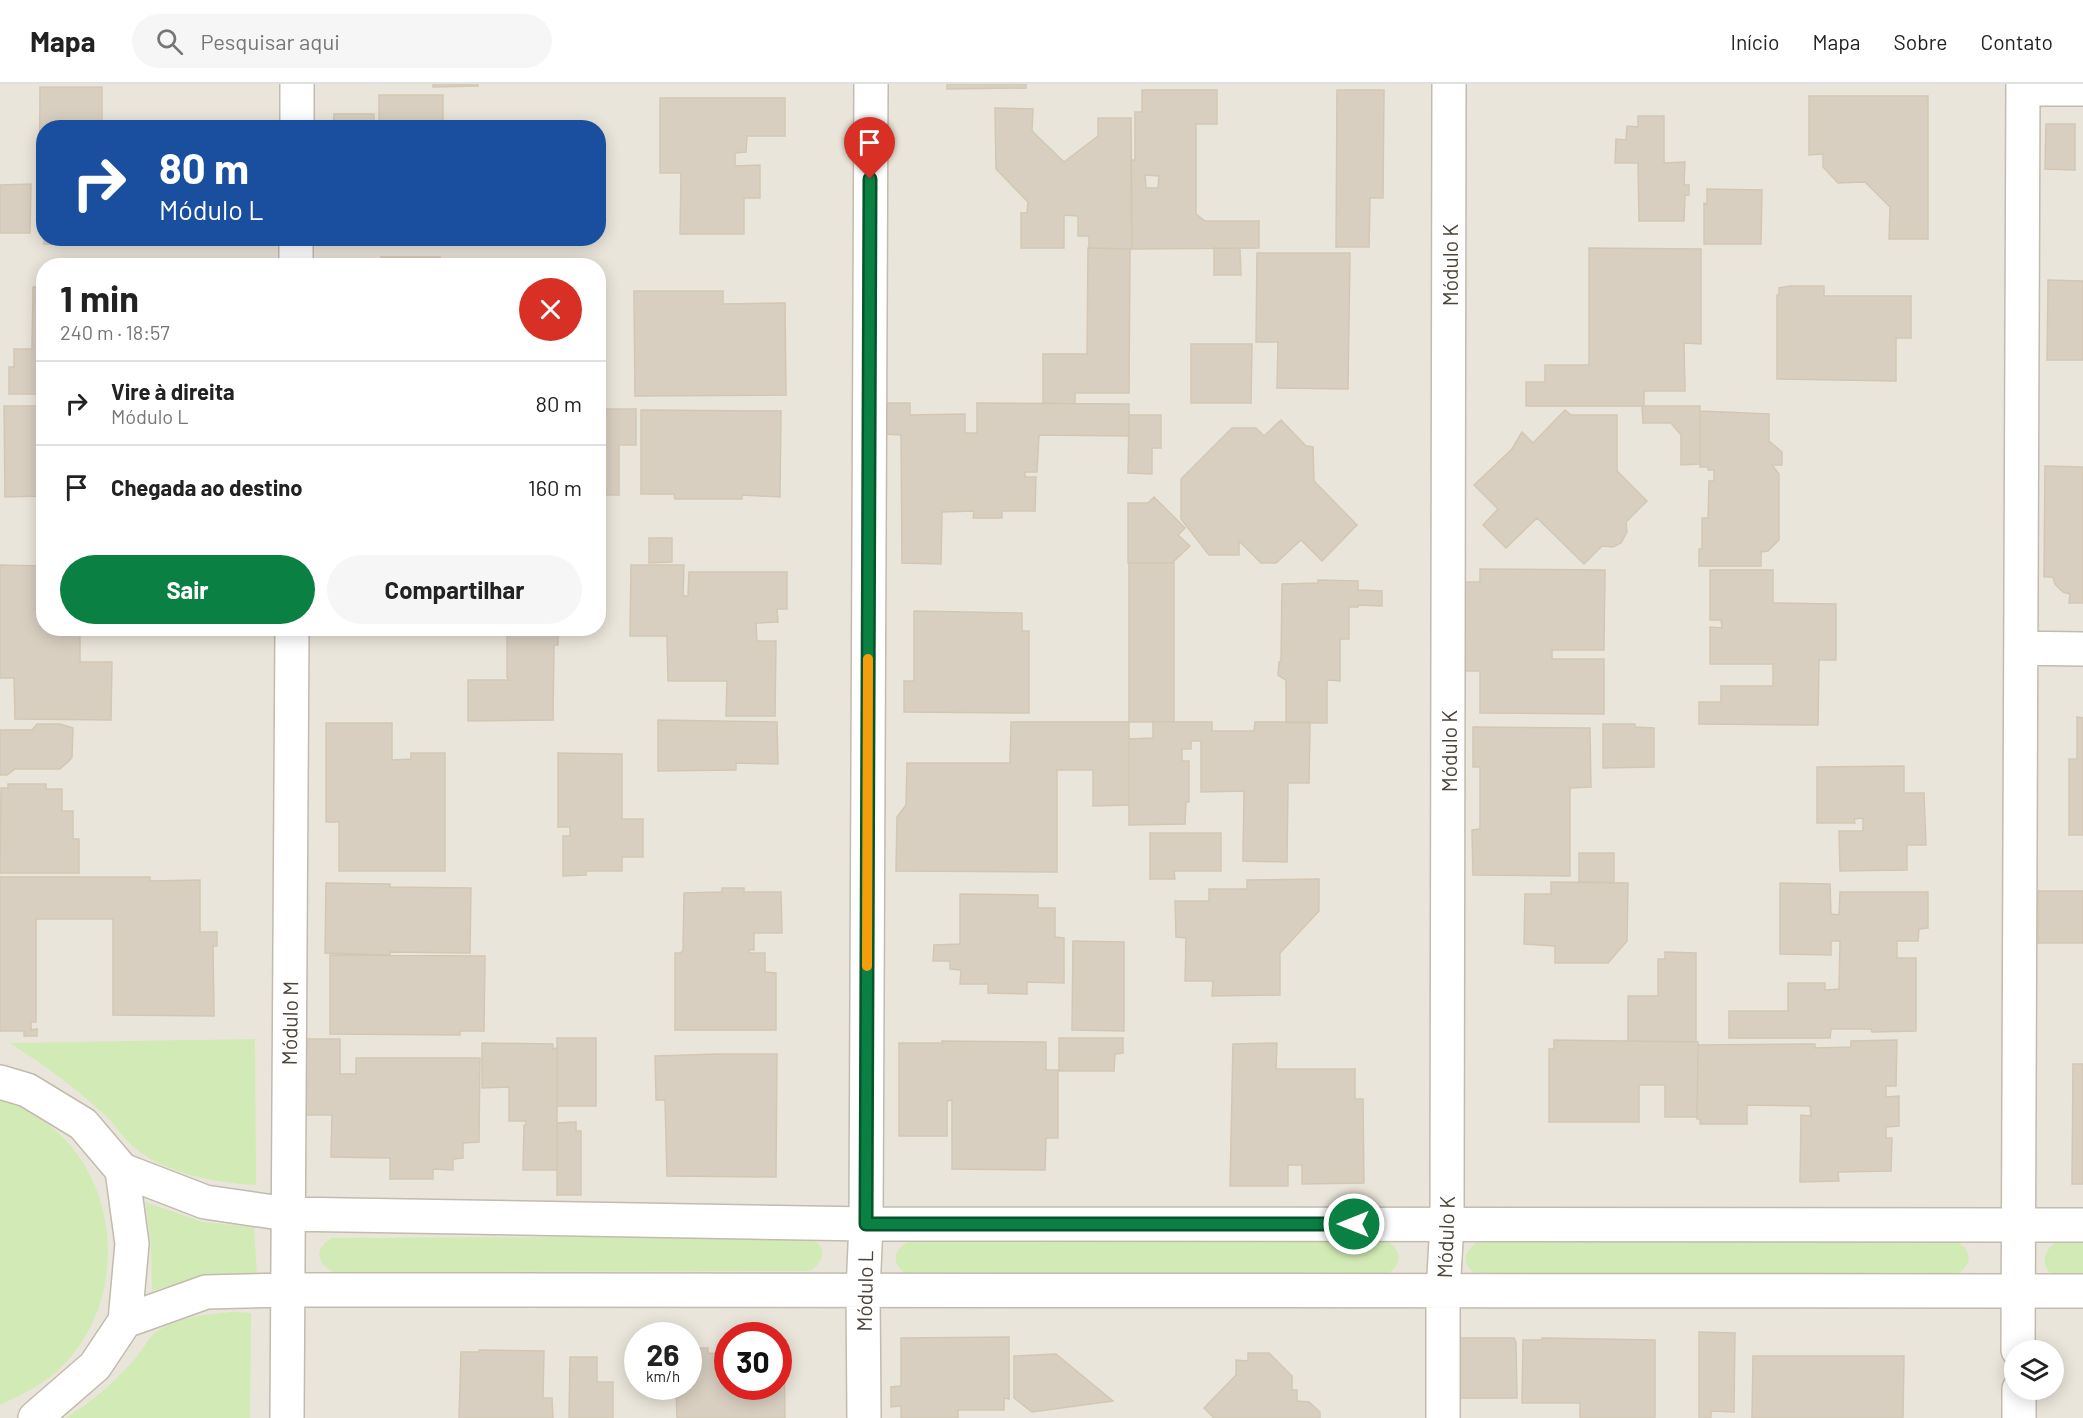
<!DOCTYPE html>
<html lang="pt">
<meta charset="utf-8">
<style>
body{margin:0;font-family:Barlow,sans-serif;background:#f6f6f6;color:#222;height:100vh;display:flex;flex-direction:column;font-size:22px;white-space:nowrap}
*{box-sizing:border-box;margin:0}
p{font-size:20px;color:#767676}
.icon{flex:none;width:33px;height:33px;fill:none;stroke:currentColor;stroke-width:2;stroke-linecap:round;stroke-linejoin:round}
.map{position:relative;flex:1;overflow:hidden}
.panel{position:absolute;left:36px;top:174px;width:570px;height:378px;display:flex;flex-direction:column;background:#fff;border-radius:24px;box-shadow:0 3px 15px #0003}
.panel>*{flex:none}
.banner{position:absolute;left:36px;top:36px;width:570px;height:126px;border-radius:24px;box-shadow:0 3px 15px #0003;background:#1a4fa0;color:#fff;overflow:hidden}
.tools{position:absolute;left:2004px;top:1256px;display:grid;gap:12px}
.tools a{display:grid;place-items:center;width:60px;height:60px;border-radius:50%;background:#fff;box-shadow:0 3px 15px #0003;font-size:30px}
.speed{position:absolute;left:624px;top:1238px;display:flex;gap:12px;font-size:30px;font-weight:700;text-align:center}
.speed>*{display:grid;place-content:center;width:78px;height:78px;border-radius:50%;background:#fff;box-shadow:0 3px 15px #0003;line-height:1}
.speed small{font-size:15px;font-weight:400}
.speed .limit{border:9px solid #d22;background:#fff;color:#111}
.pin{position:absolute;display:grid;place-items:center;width:51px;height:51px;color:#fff;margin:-62px -26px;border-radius:50% 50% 50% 0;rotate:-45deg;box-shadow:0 0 6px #0007}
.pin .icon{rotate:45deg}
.me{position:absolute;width:66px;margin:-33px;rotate:270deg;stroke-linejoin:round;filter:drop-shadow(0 0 4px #0008)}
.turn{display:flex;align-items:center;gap:21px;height:126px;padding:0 24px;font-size:27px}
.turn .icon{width:78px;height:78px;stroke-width:2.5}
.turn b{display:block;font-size:42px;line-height:51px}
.round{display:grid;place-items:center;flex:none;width:63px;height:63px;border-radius:32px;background:#f6f6f6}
.headline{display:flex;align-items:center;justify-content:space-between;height:102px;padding:0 24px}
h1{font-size:36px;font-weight:700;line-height:45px}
.cta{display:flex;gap:12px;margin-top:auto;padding:12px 24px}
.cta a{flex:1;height:69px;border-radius:36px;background:#0b8043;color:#fff;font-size:24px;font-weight:700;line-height:69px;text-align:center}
.cta a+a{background:#f6f6f6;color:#222}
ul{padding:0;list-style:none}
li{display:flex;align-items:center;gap:18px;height:84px;padding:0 24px;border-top:2px solid #e0e0e0}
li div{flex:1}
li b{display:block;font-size:22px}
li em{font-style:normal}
header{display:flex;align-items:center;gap:36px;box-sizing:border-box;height:84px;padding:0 30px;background:#fff;border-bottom:2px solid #e0e0e0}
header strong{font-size:28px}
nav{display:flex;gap:33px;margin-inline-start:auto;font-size:21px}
.search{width:420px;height:54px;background:#f6f6f6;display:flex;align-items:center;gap:15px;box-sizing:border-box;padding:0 21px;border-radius:33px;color:#767676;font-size:22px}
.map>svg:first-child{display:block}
.residential{fill:#eae5da;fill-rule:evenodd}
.green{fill:#d2eab5}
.building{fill:#d8cfc1;stroke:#d3c7b4;stroke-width:1.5;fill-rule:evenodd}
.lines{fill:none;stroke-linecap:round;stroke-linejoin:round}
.street-casing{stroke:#c2bbae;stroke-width:36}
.street{stroke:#fff;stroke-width:33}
.route-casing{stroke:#07532c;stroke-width:15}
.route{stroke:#0b8043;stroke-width:10}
.slow{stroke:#f59e0b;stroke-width:10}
.labels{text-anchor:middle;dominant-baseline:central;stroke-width:4.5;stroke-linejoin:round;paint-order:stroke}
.street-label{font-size:21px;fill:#4b4439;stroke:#fff}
</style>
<header>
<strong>Mapa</strong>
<div class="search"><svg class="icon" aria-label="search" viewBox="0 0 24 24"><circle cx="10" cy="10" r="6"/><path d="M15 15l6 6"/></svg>Pesquisar aqui</div>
<nav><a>Início</a><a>Mapa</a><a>Sobre</a><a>Contato</a></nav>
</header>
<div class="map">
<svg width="2083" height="1334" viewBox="0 0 2083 1334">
<rect width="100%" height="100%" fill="#f6f3ec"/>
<path class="residential" d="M 0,0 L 2083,0 L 2083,1334 L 0,1334 ZM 44,44 L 598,44 L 598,154 L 44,154 ZM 44,182 L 598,182 L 598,544 L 44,544 ZM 638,1251 L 688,1251 L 688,1302 L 638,1302 ZM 728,1251 L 778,1251 L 778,1302 L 728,1302 ZM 2014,1266 L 2054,1266 L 2054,1305 L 2014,1305 Z"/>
<path class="green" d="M 255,955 L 256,1101 C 217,1099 167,1090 136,1065 C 125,1056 117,1044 108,1034 C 78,1005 45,982 10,959 Z
M 0,1014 C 27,1025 52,1040 71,1062 C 125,1128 120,1232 55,1289 C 38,1303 19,1312 0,1321 Z
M 145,1118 L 203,1138 L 254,1143 L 257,1190 L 204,1192 L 152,1207 L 151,1161 Z
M 808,1152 C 826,1161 827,1176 810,1187 L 333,1188 C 316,1179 314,1164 332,1154 Z
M 1385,1156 C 1402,1165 1404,1180 1386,1191 L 910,1192 C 892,1183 891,1168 907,1158 Z
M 1955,1156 C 1972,1166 1974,1180 1956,1191 L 1479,1192 C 1462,1183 1461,1168 1478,1158 Z
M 2059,1157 L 2083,1157 L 2083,1192 L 2053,1192 C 2039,1180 2043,1165 2059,1157 Z
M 231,1228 L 251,1229 L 250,1334 L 66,1334 C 91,1318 114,1299 133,1277 C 141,1269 147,1255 156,1248 C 175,1234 208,1230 231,1228 Z"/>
<path class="building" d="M 433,0 L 478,0 L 478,2 L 433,3 Z
M 947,0 L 1026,0 L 1026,4 L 947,5 Z
M 40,3 L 102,3 L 102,44 L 44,44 L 44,132 L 39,132 Z
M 1142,6 L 1217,6 L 1217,40 L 1196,40 L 1196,130 L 1205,137 L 1259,137 L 1259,164 L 1132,165 L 1131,76 L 1135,76 L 1135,28 L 1142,28 ZM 1145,91 L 1159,92 L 1158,104 L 1146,104 Z
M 1337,6 L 1384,6 L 1383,114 L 1370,114 L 1369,163 L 1336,163 Z
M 379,11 L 443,11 L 443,44 L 379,44 Z
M 1809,12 L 1928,12 L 1928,155 L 1889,155 L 1890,123 L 1865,98 L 1838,99 L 1823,83 L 1823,70 L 1809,71 Z
M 660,14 L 785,14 L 785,52 L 747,52 L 746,68 L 735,69 L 735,82 L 760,81 L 760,114 L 744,114 L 744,150 L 680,150 L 681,89 L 660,89 Z
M 995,24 L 1033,25 L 1032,47 L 1064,78 L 1098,52 L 1098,34 L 1131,34 L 1132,165 L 1089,164 L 1089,152 L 1078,152 L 1078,132 L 1064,131 L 1064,164 L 1021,164 L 1021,129 L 1027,129 L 1028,118 L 996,85 Z
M 334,30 L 374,30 L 374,44 L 333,44 Z
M 1638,32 L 1664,32 L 1664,79 L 1685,78 L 1684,101 L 1689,101 L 1689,111 L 1685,111 L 1684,137 L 1639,137 L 1638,79 L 1615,79 L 1616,55 L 1626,56 L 1627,42 L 1638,43 Z
M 2046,40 L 2075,40 L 2075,86 L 2045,85 Z
M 31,100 L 30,149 L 0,149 L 0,101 Z
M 1707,105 L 1762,106 L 1761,160 L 1704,160 L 1704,119 L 1707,120 Z
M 44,154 L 90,154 L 91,160 L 44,160 Z
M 463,154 L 510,154 L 510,160 L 462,161 Z
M 1088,164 L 1130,165 L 1129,309 L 1075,309 L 1075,320 L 1043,319 L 1043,270 L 1087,270 Z
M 1214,164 L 1240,164 L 1241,191 L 1214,191 Z
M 1589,164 L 1701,165 L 1701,260 L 1684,259 L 1685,307 L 1644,307 L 1644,322 L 1526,322 L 1526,298 L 1545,298 L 1545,281 L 1589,281 Z
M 1257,169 L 1350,169 L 1348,305 L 1277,304 L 1278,258 L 1256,258 Z
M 381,173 L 440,173 L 440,182 L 381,182 Z
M 2048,196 L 2083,197 L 2083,276 L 2047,276 Z
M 1790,202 L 1824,202 L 1824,212 L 1911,212 L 1911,254 L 1896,254 L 1896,297 L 1777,295 L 1777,211 L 1779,211 L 1779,204 Z
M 33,203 L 44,203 L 44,310 L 9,310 L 9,283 L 14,283 L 14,265 L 32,265 Z
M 634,207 L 723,207 L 723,220 L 785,219 L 786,311 L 635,312 Z
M 1191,260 L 1252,260 L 1251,319 L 1191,319 Z
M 884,319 L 910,319 L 910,331 L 965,330 L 965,349 L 977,349 L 977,319 L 1129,320 L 1129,352 L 1039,351 L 1037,388 L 1025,388 L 1025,393 L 1036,393 L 1035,427 L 1002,427 L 1002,434 L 973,434 L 974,427 L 942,428 L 941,480 L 902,479 L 901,351 L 884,350 Z
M 4,322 L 44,322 L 44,412 L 5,413 Z
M 1642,322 L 1700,322 L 1700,380 L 1681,381 L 1681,351 L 1671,339 L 1643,339 Z
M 598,325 L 636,325 L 636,361 L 619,361 L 619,411 L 598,411 Z
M 641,326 L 781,327 L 780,413 L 742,411 L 742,415 L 675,415 L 674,410 L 641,410 Z
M 1565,326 L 1571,331 L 1617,331 L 1617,387 L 1647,417 L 1626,438 L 1627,448 L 1621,459 L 1613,463 L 1602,462 L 1584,480 L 1537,434 L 1506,464 L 1483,441 L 1498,425 L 1474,401 L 1512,365 L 1522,348 L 1533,359 Z
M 1700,327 L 1769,330 L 1769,357 L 1782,368 L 1782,381 L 1772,381 L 1779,390 L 1779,456 L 1768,467 L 1761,468 L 1761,482 L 1699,482 L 1699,465 L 1702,465 L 1702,434 L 1708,434 L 1709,397 L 1714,397 L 1714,386 L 1708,386 L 1708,383 L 1700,383 Z
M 1129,331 L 1161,331 L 1161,364 L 1152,364 L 1152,390 L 1128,389 Z
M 1281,336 L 1306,362 L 1313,363 L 1314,397 L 1357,441 L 1322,477 L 1301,456 L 1276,479 L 1261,479 L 1239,457 L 1239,471 L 1209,471 L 1181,435 L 1181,395 L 1232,344 L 1256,344 L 1264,352 Z
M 2045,382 L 2083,383 L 2083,519 L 2069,519 L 2070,510 L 2063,508 L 2055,500 L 2053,493 L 2044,493 Z
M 1154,413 L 1185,444 L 1178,451 L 1190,462 L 1172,479 L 1128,479 L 1128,419 L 1148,419 Z
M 649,454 L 672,454 L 672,478 L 649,479 Z
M 1129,479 L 1174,479 L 1174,638 L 1129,638 Z
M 0,481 L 44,482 L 44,544 L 80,544 L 80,578 L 112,578 L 111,636 L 15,635 L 14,594 L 0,594 Z
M 631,481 L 684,481 L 683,512 L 688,512 L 689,488 L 787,488 L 787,525 L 777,525 L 778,538 L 756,539 L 757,557 L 776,557 L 775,632 L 726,632 L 727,597 L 668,597 L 667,552 L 630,552 Z
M 1480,485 L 1605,486 L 1604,566 L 1552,566 L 1552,575 L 1604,575 L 1604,630 L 1480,629 L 1480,587 L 1448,587 L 1448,498 L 1480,498 Z
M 1710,486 L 1773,486 L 1773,519 L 1836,520 L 1836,576 L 1819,576 L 1818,641 L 1699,640 L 1699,618 L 1721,618 L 1721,602 L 1773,602 L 1773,580 L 1710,580 L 1710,543 L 1722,544 L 1721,536 L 1710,536 Z
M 1318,496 L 1358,497 L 1358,506 L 1382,507 L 1382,522 L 1358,521 L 1358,523 L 1349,523 L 1349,555 L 1340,555 L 1340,597 L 1327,596 L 1327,639 L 1286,639 L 1286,596 L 1278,591 L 1279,578 L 1281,577 L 1282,500 L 1318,499 Z
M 914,527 L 1022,529 L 1022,547 L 1029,547 L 1029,629 L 904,628 L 904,597 L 914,597 Z
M 507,544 L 558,544 L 558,561 L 554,561 L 553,636 L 468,637 L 468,596 L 509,596 L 507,593 Z
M 2077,633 L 2083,634 L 2083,751 L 2069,751 L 2069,675 L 2077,675 Z
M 658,636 L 777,638 L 778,680 L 736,679 L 736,686 L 658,687 Z
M 1011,638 L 1129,638 L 1129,721 L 1093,722 L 1093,686 L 1057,686 L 1057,788 L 896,787 L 897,733 L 906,721 L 907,679 L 1010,679 Z
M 1153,638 L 1212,638 L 1212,647 L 1254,647 L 1255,638 L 1310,638 L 1309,699 L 1288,699 L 1287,778 L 1243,777 L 1244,707 L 1201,708 L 1201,657 L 1191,657 L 1191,665 L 1182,665 L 1182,677 L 1189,677 L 1189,718 L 1186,718 L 1185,740 L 1129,741 L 1129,655 L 1153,654 Z
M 326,639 L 392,639 L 392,676 L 411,675 L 411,669 L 445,669 L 445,787 L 339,787 L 339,738 L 326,738 Z
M 37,640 L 60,640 L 73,644 L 72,673 L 70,676 L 60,685 L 15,685 L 7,691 L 0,691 L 0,646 L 32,646 Z
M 1603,640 L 1635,640 L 1635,643 L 1654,644 L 1654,683 L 1603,684 Z
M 1473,643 L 1590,644 L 1591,703 L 1570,704 L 1570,792 L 1473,791 L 1472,746 L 1480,745 L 1480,683 L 1473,683 Z
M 558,669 L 622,670 L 622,735 L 643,735 L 643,773 L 622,773 L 622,787 L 586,787 L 586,791 L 563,792 L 563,752 L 570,752 L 570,743 L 558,743 Z
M 1904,682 L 1904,709 L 1924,709 L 1926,761 L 1907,761 L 1907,786 L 1840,787 L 1839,747 L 1863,747 L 1863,734 L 1854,735 L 1855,739 L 1817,739 L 1817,683 Z
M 8,700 L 46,700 L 46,705 L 62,705 L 62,727 L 73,727 L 73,755 L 79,755 L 79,789 L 0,789 L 1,704 L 8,704 Z
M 1150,749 L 1221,749 L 1221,787 L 1174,787 L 1175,795 L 1150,795 Z
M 1579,769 L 1614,769 L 1614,799 L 1579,798 Z
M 0,793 L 150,793 L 150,797 L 200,796 L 200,848 L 217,848 L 217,862 L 213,862 L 214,932 L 113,931 L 113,835 L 36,835 L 36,938 L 31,938 L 31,946 L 37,945 L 37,952 L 24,952 L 24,947 L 0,947 Z
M 1319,795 L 1319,827 L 1280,869 L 1280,911 L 1212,912 L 1213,897 L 1185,897 L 1186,854 L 1176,853 L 1175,817 L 1209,817 L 1209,805 L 1247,805 L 1247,796 Z
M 1551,798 L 1628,799 L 1627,857 L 1608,879 L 1555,879 L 1555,862 L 1524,860 L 1525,810 L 1551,810 Z
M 326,799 L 390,800 L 390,803 L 471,804 L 470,869 L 390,868 L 390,871 L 325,869 Z
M 1780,799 L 1830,800 L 1831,830 L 1839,831 L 1840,808 L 1928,808 L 1928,844 L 1919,845 L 1918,857 L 1897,857 L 1897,874 L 1916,874 L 1916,947 L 1872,948 L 1871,945 L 1831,945 L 1830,954 L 1729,954 L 1729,927 L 1788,927 L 1788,899 L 1825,899 L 1825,906 L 1839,905 L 1840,857 L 1831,857 L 1831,871 L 1780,870 Z
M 722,804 L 744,804 L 744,808 L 781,808 L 782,849 L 754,849 L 754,866 L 749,866 L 749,869 L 765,869 L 765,888 L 776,889 L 776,946 L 675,946 L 675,869 L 681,869 L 683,866 L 684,809 L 722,808 Z
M 2038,807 L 2083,807 L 2083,859 L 2038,859 Z
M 960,810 L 1038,811 L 1038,824 L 1055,824 L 1055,853 L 1064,854 L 1064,899 L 1027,898 L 1027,910 L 988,909 L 988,900 L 960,900 L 961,886 L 950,885 L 950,877 L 933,877 L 934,861 L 960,860 Z
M 1073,857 L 1124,858 L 1124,947 L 1072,946 Z
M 1665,868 L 1696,869 L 1696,958 L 1628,957 L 1628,912 L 1658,912 L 1658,875 L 1665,875 Z
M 330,871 L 485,872 L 484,947 L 460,947 L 460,951 L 330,950 Z
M 557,954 L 596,954 L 596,1022 L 557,1022 Z
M 1059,954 L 1123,954 L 1123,969 L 1115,970 L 1114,987 L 1059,987 Z
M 301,955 L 340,955 L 340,990 L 356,990 L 356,974 L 480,974 L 479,1058 L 463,1059 L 463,1074 L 453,1075 L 453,1086 L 433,1085 L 433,1095 L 390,1095 L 390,1074 L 331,1073 L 332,1031 L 300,1031 Z
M 1554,956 L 1698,958 L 1697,1033 L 1665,1033 L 1665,1001 L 1639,1001 L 1639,1038 L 1549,1038 L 1549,965 L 1554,965 Z
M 1897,956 L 1896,1002 L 1886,1002 L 1886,1013 L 1899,1012 L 1899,1042 L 1886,1043 L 1886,1054 L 1892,1054 L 1891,1087 L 1838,1088 L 1839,1097 L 1800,1098 L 1801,1031 L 1811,1032 L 1810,1022 L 1747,1021 L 1747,1040 L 1700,1040 L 1700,1035 L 1697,1035 L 1698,961 L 1810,960 L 1815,960 L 1815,964 L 1851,963 L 1851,957 Z
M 942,957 L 1046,958 L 1046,986 L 1058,986 L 1058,1054 L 1046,1054 L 1045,1086 L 952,1085 L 952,1016 L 947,1017 L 947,1052 L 899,1052 L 899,959 L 943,959 Z
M 482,959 L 553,960 L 553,965 L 557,964 L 557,1086 L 523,1086 L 524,1041 L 526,1041 L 526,1037 L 509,1037 L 509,1003 L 482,1004 Z
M 1277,959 L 1276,985 L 1355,985 L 1355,1015 L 1363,1015 L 1364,1099 L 1302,1100 L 1302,1081 L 1288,1081 L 1288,1102 L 1230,1102 L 1233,960 Z
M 719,970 L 777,970 L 776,1093 L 667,1092 L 665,1016 L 656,1016 L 655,972 Z
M 2073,980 L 2083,980 L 2083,1100 L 2072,1100 Z
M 576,1038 L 576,1047 L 581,1047 L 581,1111 L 557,1111 L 557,1039 Z
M 1699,1248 L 1735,1249 L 1734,1328 L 1711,1327 L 1711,1334 L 1699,1334 Z
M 1009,1253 L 1009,1315 L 1004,1314 L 1004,1326 L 958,1326 L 958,1334 L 901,1334 L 901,1322 L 891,1323 L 891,1303 L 901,1302 L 901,1254 Z
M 1459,1254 L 1514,1254 L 1516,1258 L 1517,1314 L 1457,1314 Z
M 1542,1254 L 1655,1256 L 1655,1334 L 1580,1334 L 1580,1319 L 1522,1319 L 1523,1256 L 1542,1256 Z
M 688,1264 L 708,1264 L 708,1269 L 728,1270 L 728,1302 L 778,1302 L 778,1264 L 784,1264 L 785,1334 L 677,1334 L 676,1302 L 688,1302 Z
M 479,1266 L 544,1267 L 543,1314 L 552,1314 L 553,1334 L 459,1334 L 461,1268 L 479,1268 Z
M 1248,1269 L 1269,1269 L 1292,1292 L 1292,1306 L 1297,1306 L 1297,1317 L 1309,1318 L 1320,1328 L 1320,1334 L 1214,1334 L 1204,1324 L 1236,1291 L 1236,1276 L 1248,1277 Z
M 1056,1270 L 1113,1317 L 1032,1328 L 1014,1314 L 1014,1272 Z
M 1753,1272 L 1904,1272 L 1903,1334 L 1752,1334 Z
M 570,1273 L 597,1273 L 597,1298 L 613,1298 L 613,1334 L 569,1334 Z"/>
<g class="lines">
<g class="street-casing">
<path id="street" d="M 2023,5 L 2083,5
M 297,44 L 297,0
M 296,182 L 296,154
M 2021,564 L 2083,565
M 0,998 L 27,1006 L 83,1040 L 122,1086 L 132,1160 L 125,1237 L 95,1282 L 35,1334
M 122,1086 L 205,1118 L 287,1130 L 866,1140 L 2083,1141
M 125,1237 L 206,1208 L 287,1206 L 2083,1207
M 2018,1266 L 2023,0
M 2019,1305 L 2019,1334
M 287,1334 L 292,544
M 864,1334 L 863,1207 L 866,1140 L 871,0
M 1443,1334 L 1443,1208 L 1447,1140 L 1449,0"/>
</g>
<use href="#street" class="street"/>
</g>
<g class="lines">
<g class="route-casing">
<path id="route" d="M 870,95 L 866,1140 L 1354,1140"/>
</g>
<use href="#route" class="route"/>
<path class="slow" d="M 867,882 L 868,575"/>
</g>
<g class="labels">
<g class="street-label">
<text transform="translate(1449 181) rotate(-90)">Módulo K</text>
<text transform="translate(1448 667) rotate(-90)">Módulo K</text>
<text transform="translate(289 939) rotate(-89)">Módulo M</text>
<text transform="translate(1445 1153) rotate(-88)">Módulo K</text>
<text transform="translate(864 1207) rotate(-89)">Módulo L</text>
</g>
</g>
</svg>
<div class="tools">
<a><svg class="icon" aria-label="layers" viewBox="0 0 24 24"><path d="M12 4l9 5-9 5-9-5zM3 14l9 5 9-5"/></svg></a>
</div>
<div class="speed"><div>26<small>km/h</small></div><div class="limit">30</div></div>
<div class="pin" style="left:870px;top:95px;background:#d93025"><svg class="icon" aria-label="arrive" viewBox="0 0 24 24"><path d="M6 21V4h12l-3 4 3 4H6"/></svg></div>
<svg class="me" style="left:1354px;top:1140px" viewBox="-20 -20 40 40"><circle r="17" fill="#0b8043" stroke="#fff" stroke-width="3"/><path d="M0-11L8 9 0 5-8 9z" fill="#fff"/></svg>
<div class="banner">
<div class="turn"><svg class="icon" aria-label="right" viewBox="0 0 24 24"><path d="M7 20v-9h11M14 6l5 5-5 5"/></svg><div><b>80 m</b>Módulo L</div></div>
</div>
<section class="panel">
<div class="headline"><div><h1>1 min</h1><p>240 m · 18:57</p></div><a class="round" style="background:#d93025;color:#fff"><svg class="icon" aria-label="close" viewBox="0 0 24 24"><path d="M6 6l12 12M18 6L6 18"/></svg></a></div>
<ul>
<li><svg class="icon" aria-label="right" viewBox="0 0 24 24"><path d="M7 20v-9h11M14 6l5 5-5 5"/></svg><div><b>Vire à direita</b><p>Módulo L</p></div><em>80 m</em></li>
<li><svg class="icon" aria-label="arrive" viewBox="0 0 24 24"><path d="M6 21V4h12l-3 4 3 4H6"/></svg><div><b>Chegada ao destino</b></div><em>160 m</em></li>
</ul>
<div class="cta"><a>Sair</a><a>Compartilhar</a></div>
</section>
</div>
